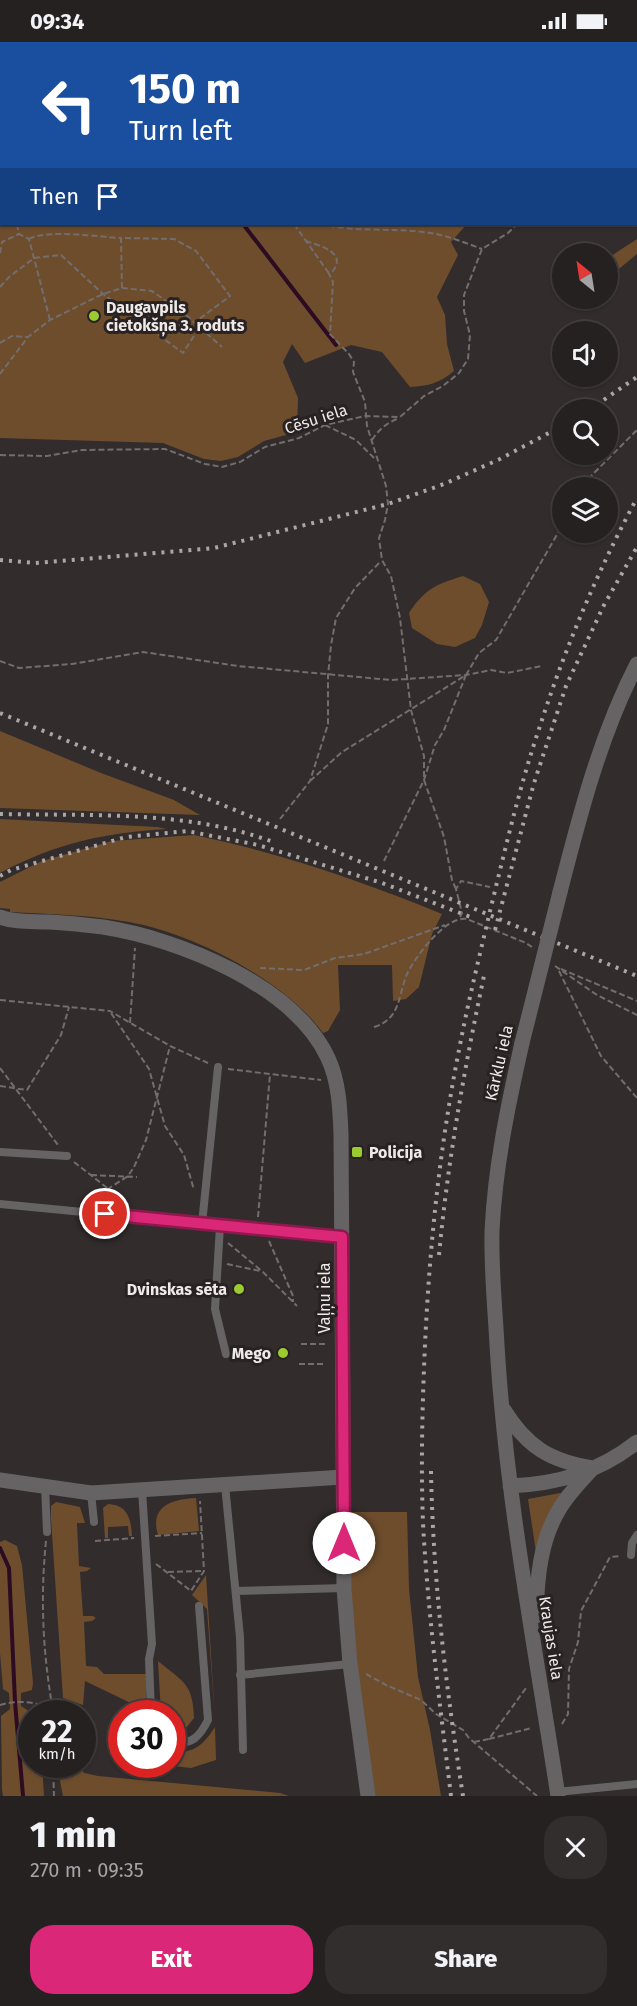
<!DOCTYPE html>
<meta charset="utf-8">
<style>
body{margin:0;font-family:"Fira Sans",sans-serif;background:#322e2e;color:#f1f3f6;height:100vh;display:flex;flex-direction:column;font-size:22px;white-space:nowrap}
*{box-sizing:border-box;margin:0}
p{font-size:20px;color:#a4a3a5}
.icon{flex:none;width:33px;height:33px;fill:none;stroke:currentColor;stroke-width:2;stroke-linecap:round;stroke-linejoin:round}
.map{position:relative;height:1754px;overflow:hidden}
.sheet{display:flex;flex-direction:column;background:#262121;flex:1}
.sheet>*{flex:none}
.hud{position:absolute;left:0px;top:0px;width:638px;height:183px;box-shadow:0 2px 4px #0004,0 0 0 2px #423e3f;background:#1a4fa0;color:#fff;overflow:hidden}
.needle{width:39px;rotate:330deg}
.fabs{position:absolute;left:552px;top:201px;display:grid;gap:12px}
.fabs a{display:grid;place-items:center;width:66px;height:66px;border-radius:50%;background:#262121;box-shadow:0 2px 4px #0004,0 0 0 2px #423e3f;font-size:30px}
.speed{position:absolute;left:18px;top:1658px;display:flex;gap:12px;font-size:30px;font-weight:700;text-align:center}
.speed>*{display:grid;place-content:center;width:78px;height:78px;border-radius:50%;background:#262121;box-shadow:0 2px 4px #0004,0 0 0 2px #423e3f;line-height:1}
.speed small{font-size:15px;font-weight:400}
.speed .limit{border:9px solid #d22;background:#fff;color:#111}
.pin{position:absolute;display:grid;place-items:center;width:51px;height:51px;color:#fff;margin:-26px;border:3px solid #fff;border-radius:50%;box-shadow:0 2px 6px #0007}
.me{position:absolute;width:66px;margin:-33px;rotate:0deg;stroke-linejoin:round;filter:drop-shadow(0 0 4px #0008)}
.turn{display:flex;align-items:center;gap:21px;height:126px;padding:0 30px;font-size:27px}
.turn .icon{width:78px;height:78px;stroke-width:2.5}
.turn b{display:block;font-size:42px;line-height:51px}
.then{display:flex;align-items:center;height:57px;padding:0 30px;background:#0003;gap:12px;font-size:22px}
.round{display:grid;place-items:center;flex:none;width:63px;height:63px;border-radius:24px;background:#322e2e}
.headline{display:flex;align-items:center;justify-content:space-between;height:102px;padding:0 30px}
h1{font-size:36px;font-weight:800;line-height:45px}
.action{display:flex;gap:12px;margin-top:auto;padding:12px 30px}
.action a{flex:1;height:69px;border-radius:24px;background:#db2777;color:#fff;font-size:24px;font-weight:800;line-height:69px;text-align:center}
.action a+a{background:#322e2e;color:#f1f3f6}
.status{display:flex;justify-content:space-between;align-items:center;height:42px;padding:0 30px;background:#262121;direction:ltr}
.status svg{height:16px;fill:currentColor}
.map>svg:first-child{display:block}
.green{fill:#6e4d2d}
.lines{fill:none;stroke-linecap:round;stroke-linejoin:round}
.stream{stroke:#2d0b23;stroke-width:4}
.path{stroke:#736d6d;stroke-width:2;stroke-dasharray:6 3;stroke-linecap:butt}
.service{stroke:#666364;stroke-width:8}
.minor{stroke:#666364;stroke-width:15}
.tertiary{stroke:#666364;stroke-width:15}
.rail{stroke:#aca7a7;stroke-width:4;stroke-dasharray:3 6;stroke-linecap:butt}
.tertiary-bridge{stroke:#666364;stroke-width:15}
.route-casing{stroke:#8e194d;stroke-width:15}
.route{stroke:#db2777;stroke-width:10}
.poi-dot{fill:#9cca31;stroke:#282222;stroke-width:2}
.labels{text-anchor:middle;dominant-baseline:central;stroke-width:6;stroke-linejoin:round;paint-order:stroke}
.poi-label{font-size:16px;font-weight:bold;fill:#efeaea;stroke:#282222;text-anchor:start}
.street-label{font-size:16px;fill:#efeaea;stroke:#282222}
</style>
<div class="status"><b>09:34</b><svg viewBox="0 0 49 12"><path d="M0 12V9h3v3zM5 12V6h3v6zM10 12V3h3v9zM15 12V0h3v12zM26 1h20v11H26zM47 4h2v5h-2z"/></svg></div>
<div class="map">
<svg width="637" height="1754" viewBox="0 0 637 1754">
<rect width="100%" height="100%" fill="#322c2c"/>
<path class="green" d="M 0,0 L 306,0 L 308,1 L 2,2 L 2,182 L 467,182 L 451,200 L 458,213 L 437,255 L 445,273 L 447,302 L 454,329 C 440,341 428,344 410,345 L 382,310 L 351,303 L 305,321 L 292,302 L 283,320 L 298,356 L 297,390 L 264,399 L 238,415 L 221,419 L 204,417 L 163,401 L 0,396 Z
M 637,197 L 637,212 L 608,236 L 608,216 Z
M 463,534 L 480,542 L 489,560 L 482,583 L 475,596 L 455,605 L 437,602 L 412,586 L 409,571 C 426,546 435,543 463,534 Z
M 0,689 L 101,731 L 174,758 L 200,773 L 0,766 Z
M 0,777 L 157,785 L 167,787 C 104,791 56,801 0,831 Z
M 194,793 C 280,811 361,839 442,872 L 432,892 L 419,945 L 406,957 L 393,959 L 392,923 L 338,923 L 340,968 L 328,989 L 323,991 C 285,938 192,891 129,880 C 90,873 50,872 10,870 L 10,867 L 0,866 L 0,840 L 42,819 L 112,799 Z
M 560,1451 L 561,1452 L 536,1510 L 528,1457 Z
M 196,1456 L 199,1489 L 158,1493 C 149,1463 174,1457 196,1456 Z
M 56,1460 L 80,1465 L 85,1481 L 77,1481 L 79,1524 L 91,1526 L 87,1529 L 80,1530 L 83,1574 L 93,1574 L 96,1576 L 92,1579 L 84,1580 L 86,1624 L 97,1625 L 104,1632 L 146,1632 L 146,1671 L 139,1671 L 139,1665 L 85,1639 L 83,1663 L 63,1656 L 51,1477 L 51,1464 Z
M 108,1462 C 128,1463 131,1477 132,1494 L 129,1494 L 128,1484 L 108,1485 L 108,1496 L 105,1496 L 103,1466 Z
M 350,1470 L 407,1470 L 409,1547 L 418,1635 L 430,1688 L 441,1754 L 375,1754 L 357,1623 L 350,1534 Z
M 5,1498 L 17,1504 L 22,1523 L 33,1641 L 32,1648 L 21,1651 L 21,1664 L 32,1671 L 32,1722 L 42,1722 L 44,1754 L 3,1754 L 2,1747 L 1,1674 L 10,1667 L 9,1651 L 3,1647 L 0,1611 L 0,1500 Z
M 206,1533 L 215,1677 L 207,1567 L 192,1553 Z
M 158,1619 C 183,1640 193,1641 194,1676 L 186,1686 L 173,1687 L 172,1671 L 161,1671 Z
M 215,1685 L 216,1718 L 191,1726 L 155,1722 L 172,1722 L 173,1710 C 195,1711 203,1703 215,1685 Z
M 60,1722 L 79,1722 L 84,1731 L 98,1734 L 280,1751 L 289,1754 L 63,1754 L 60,1739 Z"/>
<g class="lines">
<path class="stream" d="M 627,2 L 628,0
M 0,135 L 2,134
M 243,182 L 336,303
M 0,1506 L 9,1526 L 15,1660 L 23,1754"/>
<path class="path" d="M 20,0 L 20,2
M 127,0 L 129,2
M 636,35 L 637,35
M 0,96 L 2,93
M 17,182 L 19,192 L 29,197 L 50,278
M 294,182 L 328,230 L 333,229 C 347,210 320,204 306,199
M 320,182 C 354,190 389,186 423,190 C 444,192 463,200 482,207
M 29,197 C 46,187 100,195 121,196
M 0,211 L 2,200 L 19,192
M 328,230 L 333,240 L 330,292 L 349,312 L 354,320 L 353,330 L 365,360 L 367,384 L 386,444 L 388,462 L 385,478 L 379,496 L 382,518 L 391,534 L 400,576 L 411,668 L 424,714 L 424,738 L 444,795 L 452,838 L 456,847
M 0,245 L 9,235 L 34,216 L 61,213 L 103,252 L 183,311 L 199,286
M 122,246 L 121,196 L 174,197 L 196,209 L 230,254 L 194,281
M 0,301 L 12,294 L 28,295
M 0,332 L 28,295 L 50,278 L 103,252 L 122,246 L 152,249 L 187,274 L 222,305
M 325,383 L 356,398 L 376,418
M 372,398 C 379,387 387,381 399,376
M 0,413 L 47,414 L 82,408 L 165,407 L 205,422 L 222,425 L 240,420 L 265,405 L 299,396 L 325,383 L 365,374 L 400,375 L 424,354 L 443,344 L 459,331 L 468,317 L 470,293 L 464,269 L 464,253 L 482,207 L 508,191 L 517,182
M 585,446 L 592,433 L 637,388
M 0,619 L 19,626 L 72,622 L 143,610 L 238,624 L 391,638 L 466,633 L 491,628 L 507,631 L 542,624
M 310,739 L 342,710 L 466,633 L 479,611 L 496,598 L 562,484
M 280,777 L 310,739 L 328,682 L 328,634 L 331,603 L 336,576 L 355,546 L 381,519
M 384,819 L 424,738 L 435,703 L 444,688 L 466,633
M 460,875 L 462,871 L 456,847 L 461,839 L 490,845
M 555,924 L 597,953 L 637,973
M 260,926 L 304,928 L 335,916 L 364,912 L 445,883
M 561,927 L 637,959
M 559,929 L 601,1014 L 637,1056
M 0,958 L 110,969 L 170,1004 L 208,1021
M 111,971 L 149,1027 L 165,1084 L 184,1113 L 194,1148
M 130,981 L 135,906
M 374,985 C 401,977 398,953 407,932 C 415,915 446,873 467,877 L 526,901 L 532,905
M 0,1026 L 58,1103
M 228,1027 L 321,1038
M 0,1044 L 27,1048 L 61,993 L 69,965
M 74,1120 L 129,1163
M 91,1133 L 137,1135
M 94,1160 L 108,1147 L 128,1134 L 134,1125 L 146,1098 L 170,1004
M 258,1175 L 270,1032
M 269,1199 L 293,1254 L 293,1260
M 228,1201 L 263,1230 L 297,1264
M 227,1222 L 260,1229
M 301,1302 L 327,1302
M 299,1322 L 326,1322
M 155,1494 L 202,1491
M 46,1499 C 40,1557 43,1612 53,1669
M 95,1499 L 134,1496
M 156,1522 L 191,1549 L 204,1529 L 200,1459
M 168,1530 L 204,1529
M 366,1632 L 386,1643 L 421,1658 L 436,1672 L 463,1688 L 469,1696 L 537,1754
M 0,1663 C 15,1658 42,1658 53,1671
M 562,1682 L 568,1672 L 569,1627 L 578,1600 L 581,1569 L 610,1515 L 621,1514
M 489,1697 L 532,1686
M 474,1700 L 489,1697 L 526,1646
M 53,1722 L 54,1754"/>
<path class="service" d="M 0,1110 L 67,1114
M 0,1162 L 342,1195
M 202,1182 L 218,1025
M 220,1184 L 215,1267 L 226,1312
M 225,1443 L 240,1595 L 243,1708
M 45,1444 L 47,1490
M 142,1448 L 152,1602 L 149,1617 L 151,1671
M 91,1451 L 94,1480
M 631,1513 L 632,1501 L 637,1493
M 236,1549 L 344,1546
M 240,1633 L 350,1622
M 172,1699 C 192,1704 200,1694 208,1678 L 199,1564
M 557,1750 L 637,1742"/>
<path class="minor" d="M 0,875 C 15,881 33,879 49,880 C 67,881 86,883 103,885 C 179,897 294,943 328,1016 C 339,1040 340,1066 341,1092 L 344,1546 L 350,1622 L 368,1754
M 0,1438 L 91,1451 L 343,1435"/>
<path class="tertiary" d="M 560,850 C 580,772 600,694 637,622
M 522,1001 C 508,1063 495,1125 492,1189 C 491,1227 495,1265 497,1303 C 506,1455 535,1604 558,1754
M 504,1368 C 527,1405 550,1419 593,1426
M 510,1444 C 558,1442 599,1430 637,1400
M 536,1574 C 537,1537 540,1498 560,1466 C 569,1451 582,1438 593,1426"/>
<path class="rail" d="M 589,368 L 637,335
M 0,518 L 35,521 L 214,506 L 388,462 L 444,442 L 500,417 L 562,384
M 0,671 L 637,934
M 0,772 C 89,774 189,768 273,800
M 0,834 L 11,828 L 126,795 L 187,789 L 258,803 L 382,841 L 473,876
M 495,888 L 534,741 L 566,644 L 604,563 L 637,505
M 439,1213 C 448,1117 465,1023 485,929
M 431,1429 C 433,1538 446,1646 463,1754
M 451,1754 C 440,1663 428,1573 423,1481 C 421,1430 422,1378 424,1327 C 428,1220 438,1114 459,1008 C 468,960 480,912 491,865 C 506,804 520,743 540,684 C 565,606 598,528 637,456"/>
<path class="tertiary-bridge" d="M 522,1001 L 560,850"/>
</g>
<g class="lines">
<g class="route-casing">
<path id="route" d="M 105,1172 L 342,1195 L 344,1501"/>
</g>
<use href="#route" class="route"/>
</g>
<g class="poi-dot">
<circle cx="94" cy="274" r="6"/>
<rect x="351" y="1104" width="12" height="12" rx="3"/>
<circle cx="239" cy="1247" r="6"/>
<circle cx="283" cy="1311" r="6"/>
</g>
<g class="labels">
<g class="poi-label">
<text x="106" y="265">Daugavpils<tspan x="106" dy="18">cietokšņa 3. roduts</tspan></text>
<text x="369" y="1110">Policija</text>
<text x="227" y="1247" text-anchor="end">Dvinskas sēta</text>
<text x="271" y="1311" text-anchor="end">Mego</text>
</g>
<g class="street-label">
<text transform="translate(316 377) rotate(-18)">Cēsu iela</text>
<text transform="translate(499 1021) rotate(-77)">Kārklu iela</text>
<text transform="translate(324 1256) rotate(-90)">Vaļņu iela</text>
<text transform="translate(551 1596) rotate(81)">Kraujas iela</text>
</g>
</g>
</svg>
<div class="fabs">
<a><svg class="needle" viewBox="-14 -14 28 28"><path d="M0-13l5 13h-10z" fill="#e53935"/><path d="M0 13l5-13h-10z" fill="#a4a3a5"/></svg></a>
<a><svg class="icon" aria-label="sound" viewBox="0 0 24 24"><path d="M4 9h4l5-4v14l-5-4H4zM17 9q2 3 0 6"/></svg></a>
<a><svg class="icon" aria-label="search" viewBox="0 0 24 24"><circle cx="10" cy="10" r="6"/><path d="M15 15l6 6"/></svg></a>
<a><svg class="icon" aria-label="layers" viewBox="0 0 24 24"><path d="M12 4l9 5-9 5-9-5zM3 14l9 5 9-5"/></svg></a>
</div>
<div class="speed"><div>22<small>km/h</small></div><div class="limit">30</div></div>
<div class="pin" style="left:105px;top:1172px;background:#d93025"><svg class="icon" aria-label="arrive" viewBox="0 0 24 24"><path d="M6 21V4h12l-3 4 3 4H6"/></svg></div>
<svg class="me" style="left:344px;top:1501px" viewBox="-20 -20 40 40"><circle r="19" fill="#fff"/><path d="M0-13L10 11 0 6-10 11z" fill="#db2777"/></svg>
<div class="hud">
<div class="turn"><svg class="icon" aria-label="left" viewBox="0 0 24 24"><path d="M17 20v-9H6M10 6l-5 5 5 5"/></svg><div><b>150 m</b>Turn left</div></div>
<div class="then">Then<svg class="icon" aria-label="arrive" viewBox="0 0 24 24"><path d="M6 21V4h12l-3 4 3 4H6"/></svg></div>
</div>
</div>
<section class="sheet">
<div class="headline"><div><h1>1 min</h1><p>270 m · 09:35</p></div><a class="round"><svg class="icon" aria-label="close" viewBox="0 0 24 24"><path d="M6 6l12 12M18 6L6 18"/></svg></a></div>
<div class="action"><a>Exit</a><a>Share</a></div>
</section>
